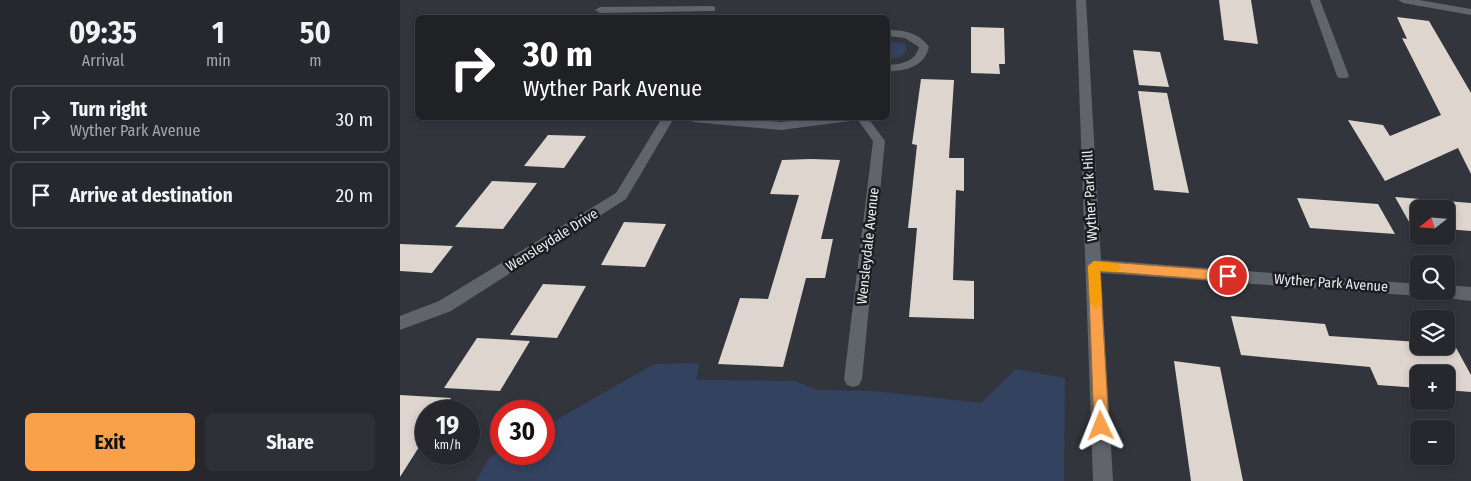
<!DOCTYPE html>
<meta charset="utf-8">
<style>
body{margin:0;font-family:"Fira Sans Condensed",sans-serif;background:#2e3035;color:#f1f3f6;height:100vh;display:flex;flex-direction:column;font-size:19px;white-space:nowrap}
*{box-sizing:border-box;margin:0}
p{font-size:16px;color:#a4a6aa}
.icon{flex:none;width:28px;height:28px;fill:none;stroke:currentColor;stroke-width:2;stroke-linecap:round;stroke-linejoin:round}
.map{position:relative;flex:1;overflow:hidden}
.side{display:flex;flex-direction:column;background:#26282d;width:400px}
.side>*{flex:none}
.guide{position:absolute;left:15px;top:15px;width:475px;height:105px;border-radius:8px;box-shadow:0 2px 8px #0003,0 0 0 1px #424449;background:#202124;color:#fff;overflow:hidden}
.needle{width:32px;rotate:253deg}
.fabs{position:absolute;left:1010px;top:200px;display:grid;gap:10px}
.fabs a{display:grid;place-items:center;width:45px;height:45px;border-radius:8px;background:#26282d;box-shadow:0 2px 8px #0003,0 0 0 1px #424449;font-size:25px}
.speed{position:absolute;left:15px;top:400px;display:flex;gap:10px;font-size:25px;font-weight:700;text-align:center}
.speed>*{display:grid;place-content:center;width:65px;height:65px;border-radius:50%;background:#26282d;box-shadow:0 2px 8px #0003,0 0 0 1px #424449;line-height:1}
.speed small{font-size:12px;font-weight:400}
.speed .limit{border:8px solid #d22;background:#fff;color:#111}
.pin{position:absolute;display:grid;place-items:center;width:42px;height:42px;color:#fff;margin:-21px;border:2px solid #fff;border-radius:50%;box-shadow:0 1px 5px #0007}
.me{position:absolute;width:55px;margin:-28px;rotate:358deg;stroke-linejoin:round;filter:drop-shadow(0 0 4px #0008)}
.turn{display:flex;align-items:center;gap:18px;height:105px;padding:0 25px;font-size:22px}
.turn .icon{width:65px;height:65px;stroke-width:2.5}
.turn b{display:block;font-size:35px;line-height:42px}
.eta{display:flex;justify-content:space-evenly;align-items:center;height:85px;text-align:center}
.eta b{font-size:30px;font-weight:700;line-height:35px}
.button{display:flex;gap:10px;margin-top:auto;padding:10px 25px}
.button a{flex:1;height:58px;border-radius:8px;background:#f8a14a;color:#111;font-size:20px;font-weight:700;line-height:58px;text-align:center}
.button a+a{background:#2e3035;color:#f1f3f6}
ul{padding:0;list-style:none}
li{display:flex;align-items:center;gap:15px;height:68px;margin:0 10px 8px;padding:0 15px;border:2px solid #424449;border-radius:8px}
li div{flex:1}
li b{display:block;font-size:19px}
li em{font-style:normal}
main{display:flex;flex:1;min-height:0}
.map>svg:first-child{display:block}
.green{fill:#33425f}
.building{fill:#ddd5ce}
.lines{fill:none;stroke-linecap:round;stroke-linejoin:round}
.minor{fill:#60646b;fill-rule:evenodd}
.route{fill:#f8a14a;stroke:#a16930}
.slow{fill:#f59e0b}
.labels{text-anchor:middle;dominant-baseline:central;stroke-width:5;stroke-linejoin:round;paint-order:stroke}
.street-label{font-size:14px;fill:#ebedf2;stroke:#1b1d20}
</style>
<main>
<section class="side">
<div class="eta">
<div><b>09:35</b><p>Arrival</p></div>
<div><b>1</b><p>min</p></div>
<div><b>50</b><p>m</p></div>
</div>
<ul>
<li><svg class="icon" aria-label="right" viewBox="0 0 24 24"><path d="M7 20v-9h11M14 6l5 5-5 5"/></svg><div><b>Turn right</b><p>Wyther Park Avenue</p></div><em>30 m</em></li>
<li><svg class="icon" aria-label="arrive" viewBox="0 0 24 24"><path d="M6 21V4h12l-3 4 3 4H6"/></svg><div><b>Arrive at destination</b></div><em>20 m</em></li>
</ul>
<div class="button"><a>Exit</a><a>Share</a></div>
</section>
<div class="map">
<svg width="1071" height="481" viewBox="0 0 1071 481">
<rect width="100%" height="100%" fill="#32363c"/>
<path class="green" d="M 488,41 L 505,44 L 507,51 L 500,57 L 488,59 Z
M 299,363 L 296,380 L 395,381 L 417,390 L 474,391 L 581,403 L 616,369 L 665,378 L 664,481 L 76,481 L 89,458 L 101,451 L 101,454 L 144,454 L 144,427 L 254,364 Z"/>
<path class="building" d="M 819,0 L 851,0 L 858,44 L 824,40 Z
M 997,17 L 1029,21 L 1071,93 L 1071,174 L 1058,148 L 985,181 L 948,120 L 983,125 L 990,136 L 1041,115 L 1002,38 L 1007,39 Z
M 571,27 L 604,28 L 605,64 L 599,64 L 600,74 L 571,73 Z
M 733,50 L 760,52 L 769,87 L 739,85 Z
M 521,79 L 554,80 L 549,158 L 564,158 L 564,191 L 556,190 L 553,280 L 574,281 L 574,319 L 509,317 L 517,228 L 508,228 L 517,145 L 512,144 Z
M 738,91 L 767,93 L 789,193 L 754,190 Z
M 148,135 L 186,136 L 164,168 L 124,166 Z
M 411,159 L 440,160 L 421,239 L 433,239 L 425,278 L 406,278 L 383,367 L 318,364 L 340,298 L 368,299 L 399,195 L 370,194 L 382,160 Z
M 92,181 L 137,183 L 103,229 L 55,227 Z
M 995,197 L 1071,203 L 1071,231 L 1046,229 L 1046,209 L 1019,209 L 1019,227 L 1012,227 Z
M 897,198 L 978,204 L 995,234 L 910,228 Z
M 224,222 L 266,224 L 245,267 L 201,265 Z
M 0,244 L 53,246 L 32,273 L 0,271 Z
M 143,284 L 186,286 L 157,338 L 110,335 Z
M 831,316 L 925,324 L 929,336 L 1019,342 L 1019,346 L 1054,344 L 1071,375 L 1071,392 L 1046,390 L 1046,374 L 1019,374 L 1019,388 L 978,385 L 970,367 L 841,355 Z
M 77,338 L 130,341 L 100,391 L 44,388 Z
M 774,361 L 820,367 L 843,481 L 791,481 Z
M 0,395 L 51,398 L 42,411 L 26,411 L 26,436 L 0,477 Z"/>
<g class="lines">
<path class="minor" d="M 676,0 L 686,0 L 701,260 L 1019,284 L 1019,291 L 1026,291 L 1019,296 L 701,273 L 713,481 L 693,481 Z
M 910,0 L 920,0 L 949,76 L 947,78 L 939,78 L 937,76 Z
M 998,0 L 1019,0 L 1071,9 L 1071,15 L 1003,3 Z
M 312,6 L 315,7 L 315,11 L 200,13 L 195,10 L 200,7 Z
M 488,30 C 505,30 519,33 529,47 C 524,67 506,71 488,71 L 488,65 C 502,64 515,62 519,47 L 505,38 L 488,36 Z
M 262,118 L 274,118 L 226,199 L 51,311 L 0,330 L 0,316 L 39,301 L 216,193 Z
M 287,118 L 329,118 L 381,122 L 424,118 L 468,118 L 485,141 L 462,379 L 459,385 L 453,387 L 447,385 L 444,379 L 473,141 L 458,120 L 381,130 L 293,122 Z
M 1046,285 L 1071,287 L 1071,301 L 1032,296 L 1030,291 L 1046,291 Z"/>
</g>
<path class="route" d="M 694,261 L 828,271 L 834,276 L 828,281 L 700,271 L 709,426 L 707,431 L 701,433 L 696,431 L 694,426 L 688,266 Z"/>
<path class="slow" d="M 694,261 L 716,263 L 722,268 L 716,272 L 700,271 L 702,303 L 696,308 L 690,303 L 688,266 Z"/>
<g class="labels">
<g class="street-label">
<text transform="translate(690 196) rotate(-93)">Wyther Park Hill</text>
<text transform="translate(152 240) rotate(-32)">Wensleydale Drive</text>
<text transform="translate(468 246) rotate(-84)">Wensleydale Avenue</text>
<text transform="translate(931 283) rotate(4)">Wyther Park Avenue</text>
</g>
</g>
</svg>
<div class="fabs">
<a><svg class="needle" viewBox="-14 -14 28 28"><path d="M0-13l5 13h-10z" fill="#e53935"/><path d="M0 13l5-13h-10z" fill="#a4a6aa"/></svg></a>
<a><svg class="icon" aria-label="search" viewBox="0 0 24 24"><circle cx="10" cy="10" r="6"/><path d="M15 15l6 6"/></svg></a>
<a><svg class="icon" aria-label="layers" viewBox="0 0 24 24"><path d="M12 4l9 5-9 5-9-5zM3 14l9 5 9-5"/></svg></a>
<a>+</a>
<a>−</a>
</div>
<div class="speed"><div>19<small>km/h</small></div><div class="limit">30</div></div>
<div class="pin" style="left:828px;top:276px;background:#d93025"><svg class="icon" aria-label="arrive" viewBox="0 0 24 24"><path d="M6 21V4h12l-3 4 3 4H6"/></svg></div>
<svg class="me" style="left:701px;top:426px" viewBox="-20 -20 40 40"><path d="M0-17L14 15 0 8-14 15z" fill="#f8a14a" stroke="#fff" stroke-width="4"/></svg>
<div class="guide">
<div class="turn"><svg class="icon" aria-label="right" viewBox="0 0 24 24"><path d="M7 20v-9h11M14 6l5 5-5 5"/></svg><div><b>30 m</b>Wyther Park Avenue</div></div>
</div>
</div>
</main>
